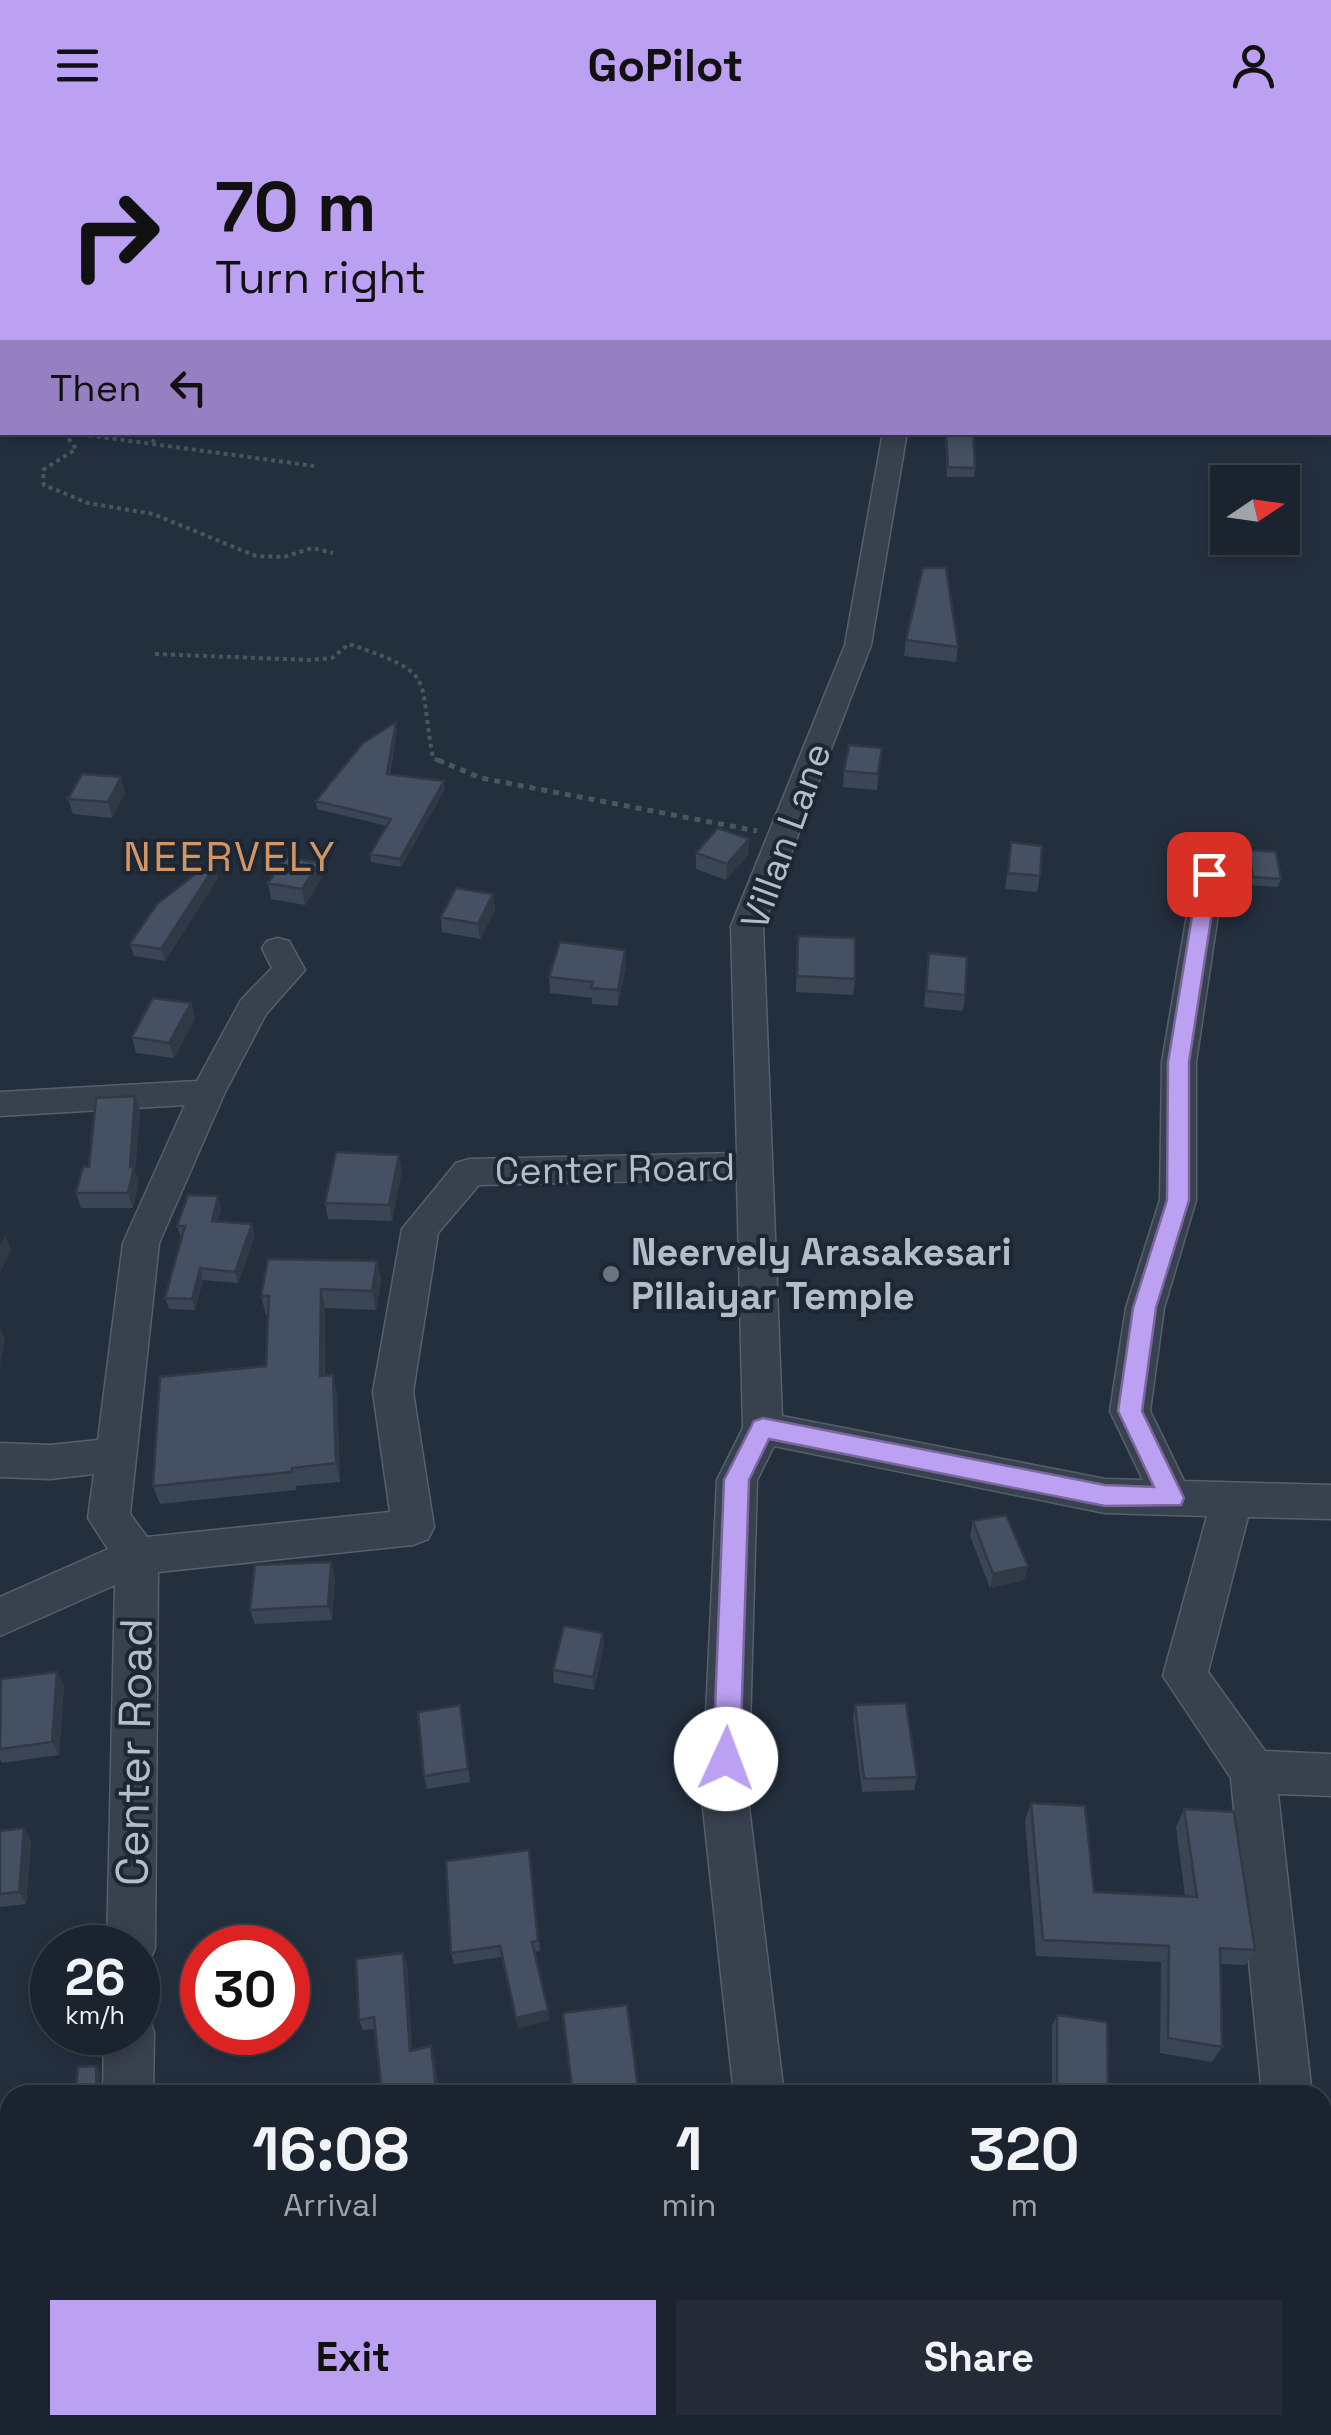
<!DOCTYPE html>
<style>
body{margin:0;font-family:"Space Grotesk",sans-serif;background:#242b36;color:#f1f3f6;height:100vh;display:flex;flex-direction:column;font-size:38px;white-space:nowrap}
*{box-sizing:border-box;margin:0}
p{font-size:32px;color:#a0a4aa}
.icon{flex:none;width:55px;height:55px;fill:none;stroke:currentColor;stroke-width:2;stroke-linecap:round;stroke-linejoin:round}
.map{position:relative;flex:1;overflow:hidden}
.panel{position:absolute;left:0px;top:1955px;width:1332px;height:350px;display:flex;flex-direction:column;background:#1b232e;border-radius:30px 30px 0 0;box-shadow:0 5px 15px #0003,0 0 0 2px #39404a}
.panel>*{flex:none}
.banner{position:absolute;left:0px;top:0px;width:1332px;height:305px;box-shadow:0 5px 15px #0003,0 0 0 2px #39404a;background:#bca0f2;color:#111;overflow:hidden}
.needle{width:65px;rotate:77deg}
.tools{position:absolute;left:1210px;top:335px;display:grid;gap:20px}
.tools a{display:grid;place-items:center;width:90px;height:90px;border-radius:0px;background:#1b232e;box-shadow:0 5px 15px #0003,0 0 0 2px #39404a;font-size:50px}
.speed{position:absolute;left:30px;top:1795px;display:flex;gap:20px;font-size:50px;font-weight:700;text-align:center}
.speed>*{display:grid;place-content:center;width:130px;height:130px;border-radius:50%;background:#1b232e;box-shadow:0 5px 15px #0003,0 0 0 2px #39404a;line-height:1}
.speed small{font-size:25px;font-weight:400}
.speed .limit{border:15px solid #d22;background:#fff;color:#111}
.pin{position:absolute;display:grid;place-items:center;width:85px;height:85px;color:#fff;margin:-42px;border-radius:20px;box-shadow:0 5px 15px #0006}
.me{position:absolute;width:110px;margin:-55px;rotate:2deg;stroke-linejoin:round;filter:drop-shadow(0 0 8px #0008)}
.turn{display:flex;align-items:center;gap:35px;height:210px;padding:0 50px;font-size:45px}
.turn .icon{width:130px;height:130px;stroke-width:2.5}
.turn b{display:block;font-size:70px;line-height:85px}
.then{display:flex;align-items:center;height:95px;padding:0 50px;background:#0003;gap:20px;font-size:38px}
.eta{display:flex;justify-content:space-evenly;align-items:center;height:170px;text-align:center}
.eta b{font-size:60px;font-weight:800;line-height:70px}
.primary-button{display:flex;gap:20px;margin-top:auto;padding:20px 50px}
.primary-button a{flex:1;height:115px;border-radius:0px;background:#bca0f2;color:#111;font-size:40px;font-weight:800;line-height:115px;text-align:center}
.primary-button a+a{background:#242b36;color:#f1f3f6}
header{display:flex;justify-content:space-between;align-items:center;height:130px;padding:0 50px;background:#bca0f2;color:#111;font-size:45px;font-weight:800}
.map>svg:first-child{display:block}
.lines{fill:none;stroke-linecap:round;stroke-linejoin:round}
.street-casing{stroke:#565f6c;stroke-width:3}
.secondary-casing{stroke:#565f6c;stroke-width:4}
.path-far1{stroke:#44595c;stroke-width:4;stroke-dasharray:4 4;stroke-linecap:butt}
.path{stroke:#44595c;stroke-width:5;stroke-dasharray:6 6;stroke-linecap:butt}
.street{fill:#38414e;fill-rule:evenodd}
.secondary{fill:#465061;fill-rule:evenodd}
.wall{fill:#3b4654}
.shaded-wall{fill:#303945}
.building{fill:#455162;stroke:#303945;stroke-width:2.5}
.route{fill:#bca0f2;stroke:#7a689d;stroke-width:2.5}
.worship-dot{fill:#6b7280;stroke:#1d2633;stroke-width:4}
.labels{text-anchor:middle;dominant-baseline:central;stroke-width:8;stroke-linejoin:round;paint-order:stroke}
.street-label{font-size:38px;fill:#b4bcc9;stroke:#1d2633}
.poi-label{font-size:38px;font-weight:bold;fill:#b4bcc9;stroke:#1d2633;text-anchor:start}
.quarter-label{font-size:42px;letter-spacing:2.5px;fill:#d59563;stroke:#1d2633}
.near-street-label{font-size:45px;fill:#b4bcc9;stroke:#1d2633}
</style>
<header><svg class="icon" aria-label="menu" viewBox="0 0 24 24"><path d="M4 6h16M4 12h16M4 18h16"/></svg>GoPilot<svg class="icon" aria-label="person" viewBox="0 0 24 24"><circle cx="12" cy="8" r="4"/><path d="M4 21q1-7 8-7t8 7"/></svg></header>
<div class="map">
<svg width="1331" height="2305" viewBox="0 0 1331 2305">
<rect width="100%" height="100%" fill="#242f3e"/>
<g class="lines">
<g class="street-casing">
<path id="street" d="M 988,0 L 1006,0 L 1006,2 L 988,2 Z
M 1119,0 L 1164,0 L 1165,2 L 1120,2 Z
M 1330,12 L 1331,12 L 1331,24 L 1330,24 Z
M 2,15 L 2,30 L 0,31 L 0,16 Z
M 883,302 L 907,302 L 871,515 L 763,796 L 782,1286 L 1105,1349 L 1143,1350 L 1110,1281 L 1126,1178 L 1160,1070 L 1162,932 L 1194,744 L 1198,737 L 1220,737 L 1224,744 L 1196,932 L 1196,1070 L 1164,1178 L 1150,1281 L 1184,1351 L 1331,1355 L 1331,1389 L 1248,1387 L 1208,1542 L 1265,1621 L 1331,1624 L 1331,1666 L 1278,1664 L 1312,1965 L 1262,1965 L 1231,1648 L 1163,1546 L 1207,1386 L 1105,1383 L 774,1316 L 757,1350 L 748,1669 L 784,1965 L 734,1965 L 702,1669 L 717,1350 L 743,1298 L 737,1049 L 479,1055 L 438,1103 L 413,1262 L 434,1397 L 428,1409 L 413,1415 L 158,1442 L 155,1818 L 148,1835 L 138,1839 L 138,1818 L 107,1818 L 115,1455 L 0,1506 L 0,1467 L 108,1419 L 88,1388 L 94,1344 L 50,1349 L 0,1347 L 0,1313 L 50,1315 L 98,1310 L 123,1113 L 185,975 L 0,986 L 0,962 L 197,951 L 241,870 L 272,838 L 262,818 L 267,811 L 278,808 L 289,811 L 305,840 L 266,884 L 225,962 L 159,1113 L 130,1384 L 147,1407 L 390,1382 L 373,1262 L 402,1099 L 456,1033 L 469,1029 L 737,1023 L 731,796 L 845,515 Z
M 138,1881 L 147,1884 L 154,1902 L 153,1965 L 103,1965 L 104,1902 L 138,1902 Z
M 95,2295 L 151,2295 L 151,2305 L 95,2305 Z
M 776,2295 L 832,2295 L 834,2305 L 778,2305 Z"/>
</g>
<g class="secondary-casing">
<path id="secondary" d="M 848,0 L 885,0 L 887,2 L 850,2 Z
M 1330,99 L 1331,99 L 1331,117 L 1330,117 Z"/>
</g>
<path class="path-far1" d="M 64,302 L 76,319 L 43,340 L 44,355 L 88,373 L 153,384 L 256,426 L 284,427 L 312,418 L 333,423
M 65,302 L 314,336
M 153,313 L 156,302
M 155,524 L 310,530 L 332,528 L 349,514 C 440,545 417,545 433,628 L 444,633"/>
<path class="path" d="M 438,630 L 481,648 L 757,701"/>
<use href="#street" class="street"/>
<use href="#secondary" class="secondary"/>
</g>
<path class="wall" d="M 945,302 L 973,302 L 975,338 L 974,347 L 947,347 Z
M 906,510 L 958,517 L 956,532 L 904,526 Z
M 397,599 L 390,645 L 445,659 L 401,737 L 371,732 L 370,724 L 387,696 L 317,679 L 316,671 Z
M 882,618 L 877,660 L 843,657 L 844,641 Z
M 125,663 L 112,688 L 73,684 L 68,669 Z
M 749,709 L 748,725 L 726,750 L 696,739 L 696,723 Z
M 1011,713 L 1040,746 L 1037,762 L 1005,759 Z
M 1248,720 L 1281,749 L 1278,757 L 1250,755 L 1245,728 Z
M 319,733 L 322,748 L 305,775 L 271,769 L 268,753 Z
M 215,736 L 218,748 L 165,831 L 134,826 L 130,814 Z
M 493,764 L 495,780 L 480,809 L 442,802 L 441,787 Z
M 625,820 L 626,836 L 618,876 L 592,874 L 592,868 L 550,863 L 549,847 Z
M 797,821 L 855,849 L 853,865 L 796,862 Z
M 929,823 L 965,865 L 963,881 L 924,877 Z
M 191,873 L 195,889 L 174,928 L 136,923 L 132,907 Z
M 140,981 L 135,1041 L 139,1052 L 133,1078 L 81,1078 L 76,1063 L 89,1037 Z
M 402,1040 L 392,1091 L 328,1089 L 325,1073 Z
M 218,1066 L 221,1078 L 218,1091 L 255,1106 L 238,1153 L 203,1150 L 195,1180 L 169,1179 L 165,1168 L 181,1107 L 177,1096 Z
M 377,1131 L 381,1150 L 376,1180 L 325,1178 L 325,1245 L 337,1263 L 340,1352 L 296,1356 L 296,1360 L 160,1374 L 153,1356 L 266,1236 L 268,1185 L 266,1185 L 261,1166 Z
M 973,1391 L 1028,1436 L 1024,1450 L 990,1458 L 970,1406 Z
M 335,1446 L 332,1490 L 255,1494 L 250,1480 Z
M 604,1516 L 594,1560 L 554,1553 L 553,1540 Z
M 57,1542 L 64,1556 L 59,1625 L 2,1633 L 0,1630 L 0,1555 Z
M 855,1575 L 917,1647 L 914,1660 L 862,1662 L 853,1588 Z
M 462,1588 L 470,1652 L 427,1659 L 424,1646 Z
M 1031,1673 L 1094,1762 L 1185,1766 L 1176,1697 L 1184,1679 L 1255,1820 L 1245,1835 L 1220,1834 L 1222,1917 L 1212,1932 L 1160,1923 L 1161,1832 L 1036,1826 L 1025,1690 Z
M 24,1698 L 31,1711 L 26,1774 L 0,1777 L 0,1701 Z
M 529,1720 L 540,1821 L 535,1822 L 550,1890 L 518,1898 L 502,1827 L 454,1834 L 451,1823 Z
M 407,1834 L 412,1920 L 434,1927 L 439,1965 L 375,1899 L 363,1900 L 359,1890 Z
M 1057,1885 L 1108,1965 L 1052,1965 L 1052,1896 Z
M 0,2049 L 10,2049 L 10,2236 L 0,2238 Z"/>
<path class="shaded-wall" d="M 396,592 L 397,599 L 388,652 L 387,644 Z
M 121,647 L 125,663 L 112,688 L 108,672 Z
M 444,651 L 445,659 L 401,737 L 400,729 Z
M 749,709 L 748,725 L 726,750 L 727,734 Z
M 319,733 L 322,748 L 305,775 L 302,759 Z
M 215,736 L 218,748 L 165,831 L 161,819 Z
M 493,764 L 495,780 L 480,809 L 478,794 Z
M 625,820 L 626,836 L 618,876 L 618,860 Z
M 191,873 L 195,889 L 174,928 L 169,913 Z
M 135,966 L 140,981 L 135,1041 L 139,1052 L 133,1078 L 128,1063 Z
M 399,1025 L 402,1040 L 392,1091 L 389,1075 Z
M 218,1066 L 221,1078 L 215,1102 L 212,1091 Z
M 252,1094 L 255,1106 L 238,1153 L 235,1142 Z
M 5,1105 L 11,1120 L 0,1143 L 0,1115 Z
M 377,1131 L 381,1150 L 376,1180 L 372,1161 Z
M 200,1138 L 203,1150 L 195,1180 L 192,1169 Z
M 321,1159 L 325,1178 L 324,1264 L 320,1246 Z
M 0,1197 L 5,1209 L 0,1237 Z
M 333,1245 L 337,1263 L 340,1352 L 336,1333 Z
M 331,1432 L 335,1446 L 332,1490 L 328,1476 Z
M 1028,1436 L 1024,1450 L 990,1458 L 993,1444 Z
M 603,1503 L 604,1516 L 594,1560 L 593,1547 Z
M 57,1542 L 64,1556 L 59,1625 L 52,1612 Z
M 24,1698 L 31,1711 L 26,1774 L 19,1762 Z
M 403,1823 L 407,1834 L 413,1932 L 410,1921 Z
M 548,1880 L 550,1890 L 518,1898 L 516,1888 Z
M 431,1916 L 434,1927 L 439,1965 L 437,1965 Z
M 96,1936 L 100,1941 L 100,1965 L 97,1962 Z
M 10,2170 L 10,2230 L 7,2228 Z
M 334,2295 L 338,2295 L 339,2305 L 334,2305 Z"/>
<path class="building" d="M 946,302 L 973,302 L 975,338 L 948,337 Z
M 923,438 L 946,438 L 958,517 L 906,510 Z
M 396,592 L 387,644 L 444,651 L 400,729 L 370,724 L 391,689 L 316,671 L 363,613 Z
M 849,615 L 882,618 L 878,644 L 844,641 Z
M 82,644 L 121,647 L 108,672 L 68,669 Z
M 718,698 L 749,709 L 727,734 L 696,723 Z
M 1011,712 L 1042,716 L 1040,746 L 1008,743 Z
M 1248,720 L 1276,722 L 1281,749 L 1253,747 Z
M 286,727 L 319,733 L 302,759 L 268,753 Z
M 211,732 L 215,736 L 161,819 L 130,814 L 157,774 Z
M 456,758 L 493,764 L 478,794 L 441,787 Z
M 798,806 L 855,808 L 855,849 L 797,846 Z
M 560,812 L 625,820 L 618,860 L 591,858 L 593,852 L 549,847 Z
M 929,823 L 967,827 L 965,865 L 926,861 Z
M 153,868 L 191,873 L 169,913 L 132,907 Z
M 135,966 L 130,1037 L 134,1037 L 128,1063 L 76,1063 L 83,1037 L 89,1037 L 96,968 Z
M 336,1022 L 399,1025 L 389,1075 L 325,1073 Z
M 188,1065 L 218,1066 L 212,1091 L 252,1094 L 235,1142 L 200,1138 L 192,1169 L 165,1168 L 185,1096 L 177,1096 Z
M 268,1129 L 377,1131 L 372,1161 L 321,1159 L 320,1246 L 333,1245 L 336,1333 L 292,1338 L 292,1342 L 153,1356 L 160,1247 L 266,1236 L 269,1166 L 261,1166 Z
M 1006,1385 L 1028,1436 L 993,1444 L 973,1391 Z
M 331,1432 L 328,1476 L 250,1480 L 255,1435 Z
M 564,1496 L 603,1503 L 593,1547 L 553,1540 Z
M 57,1542 L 52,1612 L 0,1619 L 1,1549 Z
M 906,1573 L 917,1647 L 864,1649 L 855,1575 Z
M 460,1575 L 468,1639 L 424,1646 L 418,1582 Z
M 1031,1673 L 1085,1676 L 1094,1762 L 1197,1767 L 1184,1679 L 1234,1682 L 1255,1820 L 1220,1818 L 1222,1917 L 1168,1908 L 1169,1816 L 1043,1810 Z
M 24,1698 L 19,1762 L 0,1764 L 0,1701 Z
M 529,1720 L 538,1811 L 532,1812 L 548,1880 L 516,1888 L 500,1816 L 451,1823 L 446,1731 Z
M 403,1823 L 410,1921 L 431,1916 L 437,1965 L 382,1965 L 374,1887 L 359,1890 L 356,1829 Z
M 627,1875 L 639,1965 L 573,1965 L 563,1883 Z
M 1057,1885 L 1107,1892 L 1108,1965 L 1057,1965 Z
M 96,1936 L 97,1962 L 109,1964 L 109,1965 L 75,1965 L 78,1937 Z
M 0,2049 L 10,2049 L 10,2170 L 7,2228 L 0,2229 Z
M 252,2295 L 334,2295 L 334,2305 L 252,2305 Z
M 611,2295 L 686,2295 L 687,2305 L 613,2305 Z"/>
<path class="route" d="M 1209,739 L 1218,744 L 1189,932 L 1189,1070 L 1156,1178 L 1142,1281 L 1184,1368 L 1181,1375 L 1105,1376 L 769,1309 L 749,1350 L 740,1629 L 736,1638 L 726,1641 L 717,1638 L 713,1629 L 724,1350 L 754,1291 L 763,1288 L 1105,1355 L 1154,1357 L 1118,1281 L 1133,1178 L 1167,1070 L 1168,932 L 1199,744 Z"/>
<circle class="worship-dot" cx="611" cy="1144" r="10"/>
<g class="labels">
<g class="street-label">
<text transform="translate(786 706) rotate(-70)">Villan Lane</text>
<text transform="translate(615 1039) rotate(-1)">Center Roard</text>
</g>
<g class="poi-label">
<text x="631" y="1122">Neervely Arasakesari<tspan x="631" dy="44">Pillaiyar Temple</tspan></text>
</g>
<g class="quarter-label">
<text x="230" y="726">NEERVELY</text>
</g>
<g class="near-street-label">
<text transform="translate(134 1622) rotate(-89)">Center Road</text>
</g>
</g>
</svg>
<div class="tools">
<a><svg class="needle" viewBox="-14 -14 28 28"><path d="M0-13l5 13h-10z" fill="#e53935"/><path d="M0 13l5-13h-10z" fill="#a0a4aa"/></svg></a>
</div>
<div class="speed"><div>26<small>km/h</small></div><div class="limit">30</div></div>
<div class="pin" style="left:1209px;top:744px;background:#d93025"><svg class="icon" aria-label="arrive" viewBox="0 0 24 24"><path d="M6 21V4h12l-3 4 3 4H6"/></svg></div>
<svg class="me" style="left:726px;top:1629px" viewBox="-20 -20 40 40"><circle r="19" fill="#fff"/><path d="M0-13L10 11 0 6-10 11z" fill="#bca0f2"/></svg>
<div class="banner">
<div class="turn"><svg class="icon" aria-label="right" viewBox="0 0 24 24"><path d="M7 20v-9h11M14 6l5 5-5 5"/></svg><div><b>70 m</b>Turn right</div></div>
<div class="then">Then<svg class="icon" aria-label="left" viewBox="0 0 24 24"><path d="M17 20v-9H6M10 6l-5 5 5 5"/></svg></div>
</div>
<section class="panel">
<div class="eta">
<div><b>16:08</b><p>Arrival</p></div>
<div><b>1</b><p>min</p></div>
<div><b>320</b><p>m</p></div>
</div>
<div class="primary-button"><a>Exit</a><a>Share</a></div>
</section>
</div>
